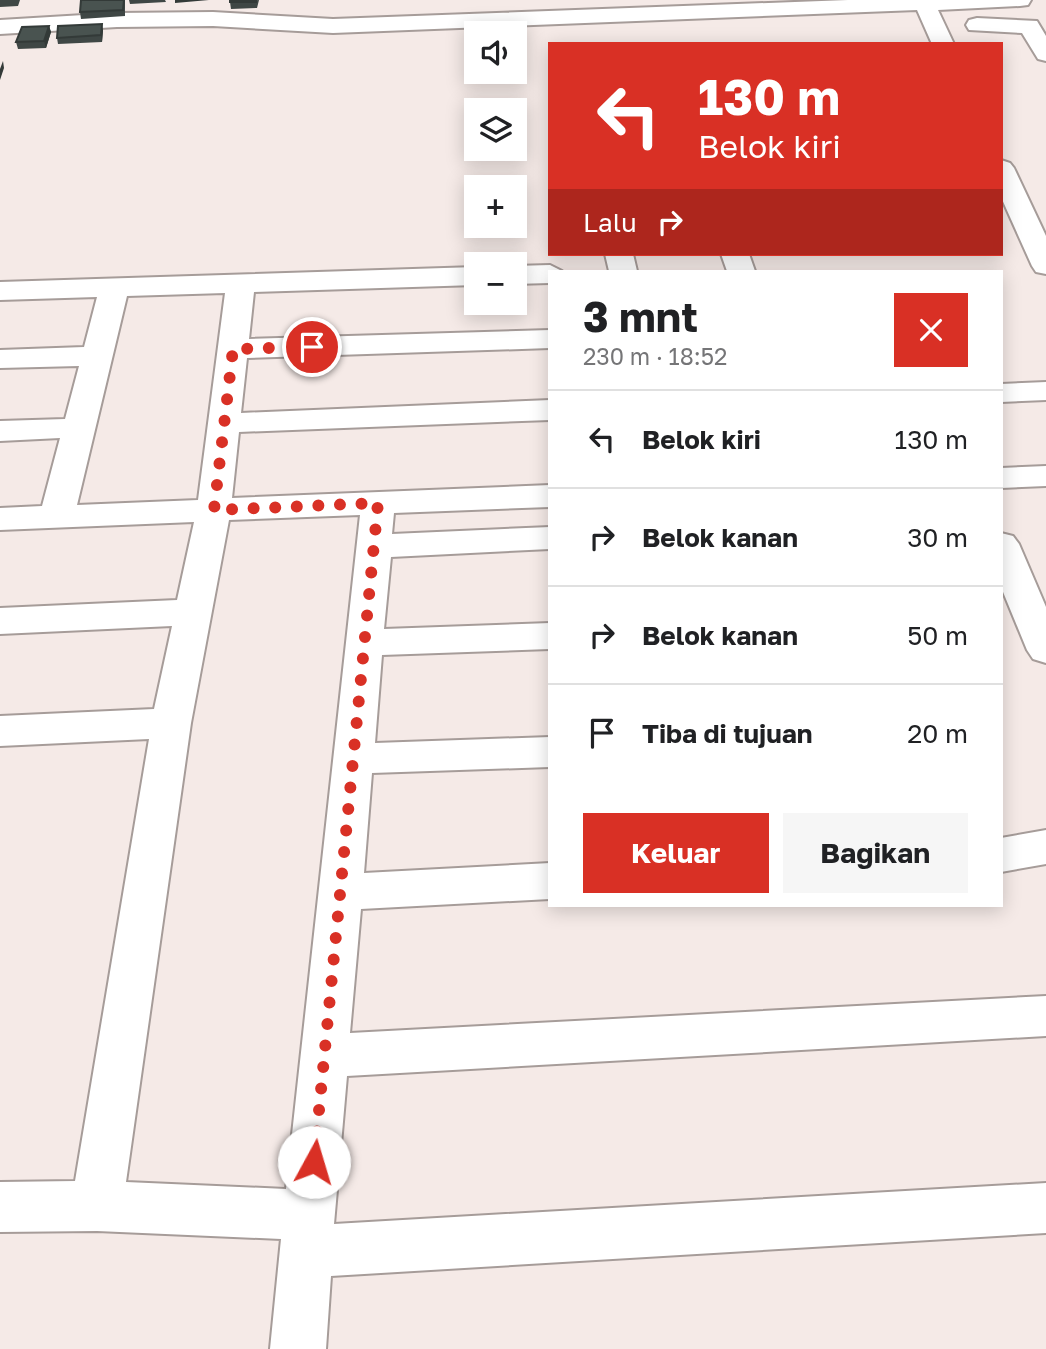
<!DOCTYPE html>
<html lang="id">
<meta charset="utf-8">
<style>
body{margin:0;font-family:"Golos Text",sans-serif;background:#f6f6f6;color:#202124;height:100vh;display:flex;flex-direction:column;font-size:26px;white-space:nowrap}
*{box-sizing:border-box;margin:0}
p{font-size:23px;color:#757577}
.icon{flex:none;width:38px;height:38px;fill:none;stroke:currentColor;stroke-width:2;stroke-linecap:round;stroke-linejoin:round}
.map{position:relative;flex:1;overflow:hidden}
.sheet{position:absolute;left:548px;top:270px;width:455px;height:637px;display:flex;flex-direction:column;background:#fff;border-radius:0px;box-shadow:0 4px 18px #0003}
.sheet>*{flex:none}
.guide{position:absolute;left:548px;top:42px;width:455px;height:214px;border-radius:0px;box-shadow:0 4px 18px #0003;background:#d93025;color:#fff;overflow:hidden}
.buttons{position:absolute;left:464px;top:21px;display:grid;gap:14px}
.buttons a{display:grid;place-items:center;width:63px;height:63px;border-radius:0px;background:#fff;box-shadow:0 4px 18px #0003;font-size:35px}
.pin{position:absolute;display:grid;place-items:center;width:60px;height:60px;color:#fff;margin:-30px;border:4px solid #fff;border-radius:50%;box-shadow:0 2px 7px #0007}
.me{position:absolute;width:77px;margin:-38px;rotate:6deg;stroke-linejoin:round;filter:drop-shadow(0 0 5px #0008)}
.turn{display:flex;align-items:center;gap:24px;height:147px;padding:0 35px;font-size:32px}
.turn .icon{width:91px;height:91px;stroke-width:2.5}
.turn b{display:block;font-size:49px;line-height:60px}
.then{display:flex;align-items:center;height:66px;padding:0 35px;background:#0003;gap:14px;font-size:26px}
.round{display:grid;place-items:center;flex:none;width:74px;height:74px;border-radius:0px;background:#f6f6f6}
.head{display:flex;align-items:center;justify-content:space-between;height:119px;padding:0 35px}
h1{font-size:42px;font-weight:700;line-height:52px}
.primary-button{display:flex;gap:14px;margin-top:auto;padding:14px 35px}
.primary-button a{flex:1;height:80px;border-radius:0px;background:#d93025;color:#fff;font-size:28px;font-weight:700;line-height:80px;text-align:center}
.primary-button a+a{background:#f6f6f6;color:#202124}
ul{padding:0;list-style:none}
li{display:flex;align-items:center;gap:21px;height:98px;padding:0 35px;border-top:2px solid #e0e0e0}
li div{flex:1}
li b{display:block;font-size:26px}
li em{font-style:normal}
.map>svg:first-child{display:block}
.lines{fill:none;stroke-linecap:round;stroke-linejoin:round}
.minor-casing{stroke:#a69c99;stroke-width:4}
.minor{fill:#fff;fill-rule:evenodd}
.wall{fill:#3f4745}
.shaded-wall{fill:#333a38}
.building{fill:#495350;stroke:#333a38;stroke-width:2}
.route{stroke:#d93025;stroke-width:12;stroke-dasharray:0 21.6}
</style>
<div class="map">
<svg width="1046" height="1349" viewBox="0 0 1046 1349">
<rect width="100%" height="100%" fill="#f5eae7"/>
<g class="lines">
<g class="minor-casing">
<path id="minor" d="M 848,0 L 1031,0 L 1028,5 L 1020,6 L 938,10 L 954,44 L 932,44 L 917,10 L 333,33 L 213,26 L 117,27 L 0,34 L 0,20 L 117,13 L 213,12 L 333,19 Z
M 977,18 L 1037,21 L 1046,36 L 1046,61 L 1038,59 L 1022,33 L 969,30 L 966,25 L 969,20 Z
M 1001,160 L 1010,163 L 1014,168 L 1046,236 L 1046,274 L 1036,272 L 1032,266 L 1001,197 Z
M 605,254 L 633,254 L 637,271 L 609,271 Z
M 721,254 L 749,254 L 755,271 L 727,271 Z
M 550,265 L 562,271 L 550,271 L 550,283 L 514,284 L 514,266 Z
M 476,267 L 476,285 L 254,292 L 249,339 L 550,330 L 550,348 L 247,358 L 241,413 L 550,400 L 550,420 L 239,432 L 232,498 L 550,485 L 550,507 L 394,513 L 392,534 L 550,527 L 550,549 L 391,557 L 384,629 L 550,623 L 550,649 L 382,655 L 375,743 L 550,737 L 550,767 L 372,773 L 364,873 L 550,863 L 550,899 L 361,909 L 350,1033 L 1046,996 L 1046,1036 L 347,1076 L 334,1224 L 1046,1183 L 1046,1233 L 331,1276 L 326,1349 L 270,1349 L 281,1239 L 97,1231 L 0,1232 L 0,1182 L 75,1181 L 149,739 L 0,746 L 0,716 L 154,709 L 172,626 L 0,634 L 0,608 L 177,600 L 194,522 L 0,530 L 0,508 L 42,506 L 60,438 L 0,441 L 0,421 L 65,419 L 79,366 L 0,368 L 0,350 L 84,347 L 97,297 L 0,300 L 0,282 ZM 225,293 L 198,500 L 77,505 L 127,296 ZM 360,515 L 286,1189 L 126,1182 L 191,723 L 229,520 Z
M 1046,382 L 1046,400 L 1001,402 L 1001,384 Z
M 1046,466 L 1046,486 L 1001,488 L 1001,468 Z
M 1001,533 L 1013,536 L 1019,544 L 1046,607 L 1046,663 L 1033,659 L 1027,650 L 1001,587 Z
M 1046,830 L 1046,864 L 1001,872 L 1001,838 Z"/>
</g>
<use href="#minor" class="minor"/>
</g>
<path class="wall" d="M 0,0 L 20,0 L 18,6 L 0,7 Z
M 81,0 L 125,0 L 125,16 L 81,19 L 80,12 Z
M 129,0 L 165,0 L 166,2 L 130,4 Z
M 259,0 L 257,8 L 231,9 L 230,2 Z
M 49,26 L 51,32 L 46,48 L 18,49 L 16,42 Z
M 103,30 L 102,42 L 58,44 L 57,38 Z"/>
<path class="shaded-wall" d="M 175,0 L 209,0 L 175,3 Z
M 102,24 L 103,30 L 102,42 L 101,35 Z
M 49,26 L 51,32 L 46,48 L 44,41 Z
M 3,61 L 4,68 L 0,80 L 0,69 Z"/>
<path class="building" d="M 81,0 L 124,0 L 123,10 L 80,12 Z
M 230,0 L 256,0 L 256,2 L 230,2 Z
M 102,24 L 101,35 L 57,38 L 58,26 Z
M 49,26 L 44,41 L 16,42 L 22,27 Z"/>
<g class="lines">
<path class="route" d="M 312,347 L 233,349 L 214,510 L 378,503 L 314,1162"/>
</g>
</svg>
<div class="buttons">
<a><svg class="icon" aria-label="sound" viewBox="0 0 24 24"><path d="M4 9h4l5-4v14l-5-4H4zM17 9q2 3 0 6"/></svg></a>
<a><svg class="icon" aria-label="layers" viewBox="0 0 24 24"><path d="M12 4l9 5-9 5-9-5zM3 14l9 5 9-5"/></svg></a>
<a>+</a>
<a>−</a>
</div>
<div class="pin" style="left:312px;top:347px;background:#d93025"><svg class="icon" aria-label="arrive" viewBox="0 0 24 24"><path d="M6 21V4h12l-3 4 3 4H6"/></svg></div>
<svg class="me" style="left:314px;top:1162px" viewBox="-20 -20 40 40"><circle r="19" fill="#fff"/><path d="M0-13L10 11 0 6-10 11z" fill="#d93025"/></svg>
<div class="guide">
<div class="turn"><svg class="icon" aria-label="left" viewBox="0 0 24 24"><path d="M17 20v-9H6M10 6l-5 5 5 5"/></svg><div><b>130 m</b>Belok kiri</div></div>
<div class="then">Lalu<svg class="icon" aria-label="right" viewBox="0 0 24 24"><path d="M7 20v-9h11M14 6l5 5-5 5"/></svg></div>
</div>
<section class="sheet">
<div class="head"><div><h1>3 mnt</h1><p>230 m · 18:52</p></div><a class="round" style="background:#d93025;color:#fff"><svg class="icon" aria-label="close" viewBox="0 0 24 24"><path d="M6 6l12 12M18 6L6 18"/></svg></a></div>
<ul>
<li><svg class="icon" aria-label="left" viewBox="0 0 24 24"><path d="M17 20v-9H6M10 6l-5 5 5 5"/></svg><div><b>Belok kiri</b></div><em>130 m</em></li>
<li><svg class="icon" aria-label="right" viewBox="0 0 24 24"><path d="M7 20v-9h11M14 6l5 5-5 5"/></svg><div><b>Belok kanan</b></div><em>30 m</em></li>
<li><svg class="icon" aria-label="right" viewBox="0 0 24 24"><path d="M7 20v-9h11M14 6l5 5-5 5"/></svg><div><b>Belok kanan</b></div><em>50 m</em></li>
<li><svg class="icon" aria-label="arrive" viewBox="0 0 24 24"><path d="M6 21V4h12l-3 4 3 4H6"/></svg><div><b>Tiba di tujuan</b></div><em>20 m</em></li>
</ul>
<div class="primary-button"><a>Keluar</a><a>Bagikan</a></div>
</section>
</div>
